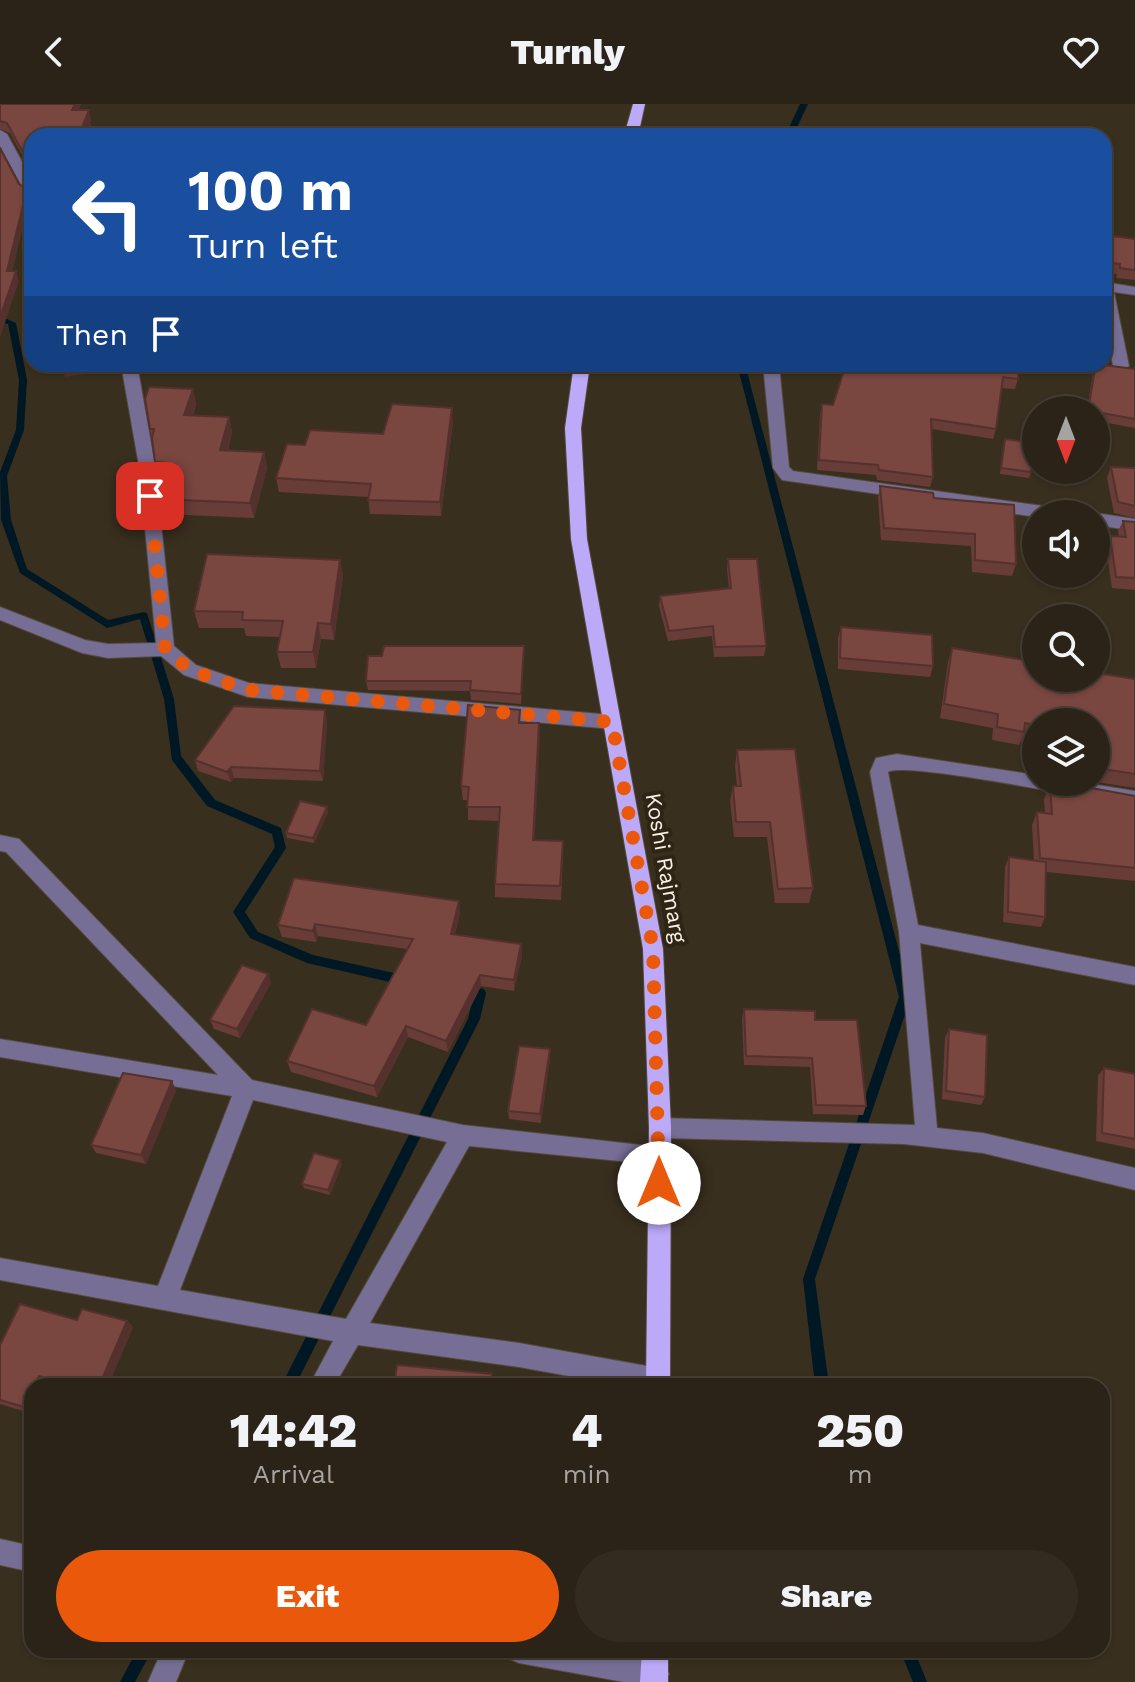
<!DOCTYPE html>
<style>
body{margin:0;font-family:"Work Sans",sans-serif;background:#332b20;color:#f1f3f6;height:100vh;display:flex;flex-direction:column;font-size:30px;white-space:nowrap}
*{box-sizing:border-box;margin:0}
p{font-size:26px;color:#a6a4a1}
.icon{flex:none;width:44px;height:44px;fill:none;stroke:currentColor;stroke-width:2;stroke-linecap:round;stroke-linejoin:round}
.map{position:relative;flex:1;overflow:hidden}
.drawer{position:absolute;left:24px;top:1274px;width:1086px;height:280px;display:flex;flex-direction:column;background:#2b2317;border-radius:24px;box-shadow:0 2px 6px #0004,0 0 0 2px #474036}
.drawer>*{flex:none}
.top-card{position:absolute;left:24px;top:24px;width:1088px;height:244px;border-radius:24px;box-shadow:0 2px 6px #0004,0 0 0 2px #474036;background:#1a4fa0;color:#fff;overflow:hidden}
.needle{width:52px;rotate:180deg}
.tools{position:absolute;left:1022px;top:292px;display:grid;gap:16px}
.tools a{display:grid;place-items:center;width:88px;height:88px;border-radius:50%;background:#2b2317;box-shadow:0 2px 6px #0004,0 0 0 2px #474036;font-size:40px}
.pin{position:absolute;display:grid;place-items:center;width:68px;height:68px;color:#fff;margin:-34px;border-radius:16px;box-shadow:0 4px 12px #0006}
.me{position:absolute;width:88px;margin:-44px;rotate:0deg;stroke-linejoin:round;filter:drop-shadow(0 0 6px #0008)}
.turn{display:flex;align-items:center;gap:28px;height:168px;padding:0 32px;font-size:36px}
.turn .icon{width:104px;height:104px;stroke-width:2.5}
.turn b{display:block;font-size:56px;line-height:68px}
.then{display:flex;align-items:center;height:76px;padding:0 32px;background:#0003;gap:16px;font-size:30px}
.eta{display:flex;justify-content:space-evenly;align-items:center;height:136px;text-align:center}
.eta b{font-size:48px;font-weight:800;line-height:56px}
.button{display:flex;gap:16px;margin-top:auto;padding:16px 32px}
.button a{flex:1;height:92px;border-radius:48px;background:#ea580c;color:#fff;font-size:32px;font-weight:800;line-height:92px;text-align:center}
.button a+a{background:#332b20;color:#f1f3f6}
header{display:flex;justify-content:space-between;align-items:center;height:104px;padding:0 32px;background:#2b2317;font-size:36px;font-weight:800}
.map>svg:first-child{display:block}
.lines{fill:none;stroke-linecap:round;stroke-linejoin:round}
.stream{fill:#001824;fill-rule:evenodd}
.minor-casing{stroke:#544a3b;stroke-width:2}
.major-casing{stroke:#544a3b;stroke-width:2}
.minor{fill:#766e94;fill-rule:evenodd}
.major{fill:#bca9f8;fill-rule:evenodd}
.wall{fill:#683c37}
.shaded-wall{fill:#55312d}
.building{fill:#794640;stroke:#55312d;stroke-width:2}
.route{stroke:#ea580c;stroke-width:14;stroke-dasharray:0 25.2}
.labels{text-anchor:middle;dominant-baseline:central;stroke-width:8;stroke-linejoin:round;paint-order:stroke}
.street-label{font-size:22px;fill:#f7f0e6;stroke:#2f2515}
</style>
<header><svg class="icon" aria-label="back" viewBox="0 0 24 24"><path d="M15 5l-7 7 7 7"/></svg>Turnly<svg class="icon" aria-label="heart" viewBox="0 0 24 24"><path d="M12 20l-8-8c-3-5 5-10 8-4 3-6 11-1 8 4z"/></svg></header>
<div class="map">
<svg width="1135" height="1578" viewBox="0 0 1135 1578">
<rect width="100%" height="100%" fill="#392f1f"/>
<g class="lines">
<path class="stream" d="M 800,0 L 808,0 L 793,32 L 785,32 Z
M 0,212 L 16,219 L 27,276 L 24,326 L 7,372 L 11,416 L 27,465 L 108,516 L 144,508 L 147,509 L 174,595 L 181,652 L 215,696 L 281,724 L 286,744 L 245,808 L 258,828 L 313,851 L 403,871 L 407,873 L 409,876 L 407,879 L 403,881 L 307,859 L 250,834 L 233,808 L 275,743 L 272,730 L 207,702 L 172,656 L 164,595 L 140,515 L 107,524 L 104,522 L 20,469 L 1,416 L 0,368 L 16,326 L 19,276 L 8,220 L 0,218 Z
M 737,260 L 745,260 L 911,893 L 815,1175 L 829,1282 L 815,1282 L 803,1175 L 899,893 Z
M 464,881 L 484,885 L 486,889 L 480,915 L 295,1282 L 281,1282 L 468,915 L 473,893 L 460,890 L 458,886 L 460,882 Z
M 137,1546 L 152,1546 L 135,1578 L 120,1578 Z
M 900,1546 L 914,1546 L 927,1578 L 913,1578 Z"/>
<g class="minor-casing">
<path id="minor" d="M 0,26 L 7,30 L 32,76 L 32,92 L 25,88 L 0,42 Z
M 1104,178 L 1135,183 L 1135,191 L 1114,188 L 1129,262 L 1121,267 L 1113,262 L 1104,212 Z
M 121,260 L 137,260 L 155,362 L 174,542 L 196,561 L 249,579 L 612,611 L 619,613 L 621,618 L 619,623 L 612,625 L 248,593 L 184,571 L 161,552 L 108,554 L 82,549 L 0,516 L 0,503 L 85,536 L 108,540 L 156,539 L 139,362 Z
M 763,260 L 779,260 L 789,363 L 793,367 L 1058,404 L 1066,410 L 1036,410 L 1036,413 L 782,376 L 773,364 Z
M 1096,409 L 1135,415 L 1135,427 L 1096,421 L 1096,410 L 1093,410 Z
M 897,650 L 1036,671 L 1036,678 L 1079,678 L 1135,687 L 1135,703 C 1101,697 905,657 888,668 L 918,821 L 1135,863 L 1135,881 L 920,839 L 937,1024 L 983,1029 L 1135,1064 L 1135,1086 L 983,1049 L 904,1040 L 660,1034 L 652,1031 L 649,1024 L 652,1017 L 660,1014 L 915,1021 L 899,828 L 870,668 L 876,654 Z
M 0,731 L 19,735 L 252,976 L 463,1021 L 668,1044 L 671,1051 L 668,1058 L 660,1061 L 469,1042 L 370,1219 L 519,1239 L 658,1264 L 667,1267 L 670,1276 L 668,1282 L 624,1282 L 519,1263 L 358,1241 L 334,1282 L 309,1282 L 333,1237 L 0,1176 L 0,1154 L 158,1182 L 232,992 L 0,953 L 0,935 L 218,971 L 6,748 L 0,747 ZM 253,996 L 447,1038 L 346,1215 L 180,1186 Z
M 0,1435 L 32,1442 L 32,1468 L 0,1461 Z
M 162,1546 L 189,1546 L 176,1578 L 148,1578 Z
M 506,1546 C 557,1546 616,1540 665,1560 L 669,1570 L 665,1578 L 624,1578 L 519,1559 L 510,1555 Z"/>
</g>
<g class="major-casing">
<path id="major" d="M 633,0 L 645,0 L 638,32 L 624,32 Z
M 574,260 L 590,260 L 581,324 L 587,435 L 663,845 L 671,1024 L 670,1282 L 646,1282 L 649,1024 L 643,845 L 571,435 L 565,324 Z
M 642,1546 L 668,1546 L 668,1578 L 640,1578 Z"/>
</g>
<use href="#minor" class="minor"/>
<use href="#major" class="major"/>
</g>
<path class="wall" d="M 0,0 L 81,0 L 78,6 L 91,16 L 89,21 L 93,31 L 92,32 L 32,32 L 32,69 L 10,29 L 0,25 Z
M 1104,131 L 1135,135 L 1135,176 L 1116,174 L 1117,170 L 1104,169 Z
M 1096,260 L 1135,265 L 1135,324 L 1096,317 L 1096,306 L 1087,306 L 1093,269 Z
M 864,262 L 1018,275 L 1015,285 L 1002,284 L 996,325 L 993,335 L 932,325 L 933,373 L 930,383 L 877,376 L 876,371 L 817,366 L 820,310 L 822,300 L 833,301 Z
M 193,285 L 196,300 L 193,312 L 229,313 L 232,328 L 228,347 L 264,348 L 267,364 L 254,414 L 163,410 L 159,395 L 165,374 L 159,373 L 155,358 L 150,325 Z
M 453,318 L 441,412 L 370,410 L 368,393 L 279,388 L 276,374 L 305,341 L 383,330 Z
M 1005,335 L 1031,368 L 1029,374 L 1000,370 Z
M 1111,363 L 1135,364 L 1135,414 L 1114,409 L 1107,374 Z
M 880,382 L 934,394 L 1016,460 L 1012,472 L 972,468 L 971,442 L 881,436 L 878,393 Z
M 1123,417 L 1135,418 L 1135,486 L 1112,484 L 1106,443 L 1110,432 L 1119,433 L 1118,427 Z
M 728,455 L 766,542 L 764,552 L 714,553 L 712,532 L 668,537 L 659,502 L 660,492 L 729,485 L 727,465 Z
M 340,456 L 343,472 L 334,536 L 321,535 L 316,564 L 281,564 L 277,548 L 280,533 L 246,532 L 244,524 L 199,524 L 194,507 Z
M 841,523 L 933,562 L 930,573 L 838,565 L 838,534 Z
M 524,542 L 521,600 L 471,596 L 470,587 L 368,586 L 366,577 L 382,552 Z
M 952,544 L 1135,575 L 1135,684 L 1096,678 L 1096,618 L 1036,618 L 1036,635 L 1023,633 L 1019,641 L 992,636 L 993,624 L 940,614 L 948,558 Z
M 325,606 L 327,617 L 323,677 L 234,674 L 231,678 L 198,667 L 195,656 Z
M 520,619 L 539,619 L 534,736 L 563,750 L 561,796 L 495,793 L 495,780 L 499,717 L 468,716 L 468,696 L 463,696 L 461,682 Z
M 737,646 L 813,784 L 809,799 L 775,799 L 767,733 L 734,733 L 730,697 L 733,682 L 737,682 L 735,662 Z
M 1050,682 L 1079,685 L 1080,682 L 1135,692 L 1135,777 L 1046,768 L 1045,813 L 1041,823 L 1003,818 L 1005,763 L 1009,753 L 1034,757 L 1032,721 L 1037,708 L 1045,709 L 1044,695 Z
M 328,708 L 314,739 L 287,734 L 286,729 Z
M 460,809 L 455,830 L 521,840 L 522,852 L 514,887 L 481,882 L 448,948 L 408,933 L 377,993 L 291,968 L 287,957 L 366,921 L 407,845 L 318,832 L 316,838 L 282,833 L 278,821 Z
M 268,870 L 271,879 L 240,934 L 214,925 L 210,916 Z
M 744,905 L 815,916 L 866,1002 L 863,1011 L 813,1010 L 810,963 L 744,961 L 742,914 Z
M 949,925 L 985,993 L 981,1001 L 942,995 L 945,934 Z
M 550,945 L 550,954 L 541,1019 L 509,1015 L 508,1007 Z
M 1104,964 L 1135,970 L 1135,1045 L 1096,1037 L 1098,972 Z
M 176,986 L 146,1060 L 96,1049 L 91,1041 Z
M 342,1060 L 330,1091 L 304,1084 L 302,1080 Z
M 127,1217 L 133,1223 L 108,1282 L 58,1282 L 45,1278 L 32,1282 L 32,1306 L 30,1309 L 0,1300 L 0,1241 Z"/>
<path class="shaded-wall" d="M 75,0 L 81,0 L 75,16 L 72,6 Z
M 89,6 L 91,16 L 85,31 L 83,21 Z
M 90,21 L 92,32 L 86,32 Z
M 27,85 L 30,94 L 10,177 L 7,167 Z
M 16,167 L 19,177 L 0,233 L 0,213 Z
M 98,262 L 100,268 L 65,273 L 63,267 Z
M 193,285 L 196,300 L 188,326 L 184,311 Z
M 452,304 L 453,318 L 441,412 L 440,398 Z
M 229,313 L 232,328 L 224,361 L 220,346 Z
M 264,348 L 267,364 L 254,414 L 250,399 Z
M 340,456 L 343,472 L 334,536 L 331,520 Z
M 318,519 L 321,535 L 316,564 L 313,548 Z
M 325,606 L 327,617 L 323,677 L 320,667 Z
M 539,619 L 540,633 L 534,749 L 533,736 Z
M 231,663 L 234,674 L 231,678 L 227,668 Z
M 327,703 L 328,708 L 314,739 L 313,734 Z
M 459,797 L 460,809 L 452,841 L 451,830 Z
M 315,820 L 318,832 L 316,838 L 313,827 Z
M 521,840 L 522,852 L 514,887 L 514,876 Z
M 268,870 L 271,879 L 240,934 L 237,925 Z
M 480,871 L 481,882 L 448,948 L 446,937 Z
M 406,922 L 408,933 L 377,993 L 374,982 Z
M 550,945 L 550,954 L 541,1019 L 540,1010 Z
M 172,977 L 176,986 L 146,1060 L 141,1051 Z
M 340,1056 L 342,1060 L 330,1091 L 328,1086 Z
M 127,1217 L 133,1223 L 108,1282 L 99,1282 Z
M 39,1272 L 45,1278 L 43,1282 L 34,1282 Z
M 32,1286 L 32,1306 L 30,1309 L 24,1303 Z"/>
<path class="building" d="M 0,0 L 75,0 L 72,6 L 89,6 L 83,21 L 90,21 L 86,32 L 32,32 L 32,80 L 32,65 L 7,19 L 0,17 Z
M 0,44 L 19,80 L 27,85 L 7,167 L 16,167 L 0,213 Z
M 1104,131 L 1135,135 L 1135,166 L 1120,164 L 1120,160 L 1104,158 Z
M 62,260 L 97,260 L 98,262 L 63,267 Z
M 846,260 L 865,262 L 865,260 L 1019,260 L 1018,275 L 1003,273 L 996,325 L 931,315 L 933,373 L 879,366 L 878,361 L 819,356 L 822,300 L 833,301 Z
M 1096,260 L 1135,265 L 1135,315 L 1096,308 L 1096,306 L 1088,306 Z
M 149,283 L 193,285 L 184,311 L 229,313 L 220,346 L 264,348 L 250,399 L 159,395 L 169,359 L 155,358 L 152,334 L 154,325 L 150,325 L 145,295 Z
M 392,300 L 452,304 L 440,398 L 368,396 L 371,380 L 276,374 L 287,340 L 305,341 L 310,326 L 383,330 Z
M 1005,335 L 1033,339 L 1031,368 L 1001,364 Z
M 1111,363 L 1135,364 L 1135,402 L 1118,398 Z
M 880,382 L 933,389 L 934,394 L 1014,401 L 1016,460 L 975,456 L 975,430 L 884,424 Z
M 1123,417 L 1135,418 L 1135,474 L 1116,473 L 1110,432 L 1126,433 Z
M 207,450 L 340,456 L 331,520 L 318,519 L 313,548 L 277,548 L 283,517 L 242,516 L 243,508 L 194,507 Z
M 728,455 L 757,455 L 766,542 L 715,543 L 713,522 L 669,527 L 660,492 L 731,484 Z
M 841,523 L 932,531 L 933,562 L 840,554 Z
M 384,542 L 524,542 L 521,590 L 470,586 L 471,577 L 366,577 L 368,552 L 382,552 Z
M 952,544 L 1036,558 L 1036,574 L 1096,574 L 1096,569 L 1135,575 L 1135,670 L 1096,664 L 1096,618 L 1036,618 L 1036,621 L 1025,619 L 1024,628 L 997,623 L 998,610 L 944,600 Z
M 468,601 L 520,606 L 519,619 L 539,619 L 533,736 L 563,737 L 560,782 L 495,780 L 500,703 L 467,703 L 469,683 L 461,682 Z
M 234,602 L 325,606 L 320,667 L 231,663 L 227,668 L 195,656 Z
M 795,645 L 813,784 L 778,785 L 770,718 L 736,718 L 733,682 L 741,682 L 737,646 Z
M 1050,682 L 1080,685 L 1080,682 L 1135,692 L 1135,764 L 1040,754 L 1037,708 L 1052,710 Z
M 300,697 L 327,703 L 313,734 L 286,729 Z
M 1009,753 L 1046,758 L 1045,813 L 1008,808 Z
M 294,774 L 459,797 L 451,830 L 521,840 L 514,876 L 480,871 L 446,937 L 406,922 L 374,982 L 287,957 L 312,905 L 366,921 L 413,835 L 315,820 L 313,827 L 278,821 Z
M 242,861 L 268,870 L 237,925 L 210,916 Z
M 744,905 L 815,907 L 815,916 L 857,916 L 866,1002 L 816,1001 L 812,954 L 746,952 Z
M 949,925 L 987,931 L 985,993 L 946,987 Z
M 519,942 L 550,945 L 540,1010 L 508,1007 Z
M 1104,964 L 1135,970 L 1135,1035 L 1102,1029 Z
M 123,969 L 172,977 L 141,1051 L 91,1041 Z
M 314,1049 L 340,1056 L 328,1086 L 302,1080 Z
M 20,1200 L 77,1216 L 82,1205 L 127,1217 L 99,1282 L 74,1282 L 39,1272 L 34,1282 L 32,1282 L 32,1286 L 24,1303 L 0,1296 L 0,1241 Z
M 397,1261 L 492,1270 L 491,1282 L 394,1282 Z"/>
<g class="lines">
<path class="route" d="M 150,392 L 165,545 L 190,566 L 248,586 L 612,618 L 653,845 L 659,1079"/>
</g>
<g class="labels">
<g class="street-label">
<text transform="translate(666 764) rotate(80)">Koshi Rajmarg</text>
</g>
</g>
</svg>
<div class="tools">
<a><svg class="needle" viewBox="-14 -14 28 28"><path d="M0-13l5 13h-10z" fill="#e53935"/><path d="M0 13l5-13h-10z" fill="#a6a4a1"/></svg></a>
<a><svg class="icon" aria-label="sound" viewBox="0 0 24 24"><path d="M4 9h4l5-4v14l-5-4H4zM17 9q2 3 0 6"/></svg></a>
<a><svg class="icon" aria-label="search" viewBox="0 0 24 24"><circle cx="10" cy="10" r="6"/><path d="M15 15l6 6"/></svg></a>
<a><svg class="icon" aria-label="layers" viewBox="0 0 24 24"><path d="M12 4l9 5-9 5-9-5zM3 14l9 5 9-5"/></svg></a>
</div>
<div class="pin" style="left:150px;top:392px;background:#d93025"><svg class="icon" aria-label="arrive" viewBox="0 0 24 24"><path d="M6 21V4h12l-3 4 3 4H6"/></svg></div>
<svg class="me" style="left:659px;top:1079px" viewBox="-20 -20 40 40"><circle r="19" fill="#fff"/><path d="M0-13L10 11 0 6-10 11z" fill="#ea580c"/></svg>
<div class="top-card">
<div class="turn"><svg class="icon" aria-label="left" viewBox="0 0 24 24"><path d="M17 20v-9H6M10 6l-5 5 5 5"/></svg><div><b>100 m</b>Turn left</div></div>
<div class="then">Then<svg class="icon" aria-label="arrive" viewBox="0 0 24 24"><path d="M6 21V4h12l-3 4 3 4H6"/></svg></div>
</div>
<section class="drawer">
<div class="eta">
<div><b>14:42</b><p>Arrival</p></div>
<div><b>4</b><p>min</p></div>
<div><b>250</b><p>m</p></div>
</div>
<div class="button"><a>Exit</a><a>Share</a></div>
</section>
</div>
